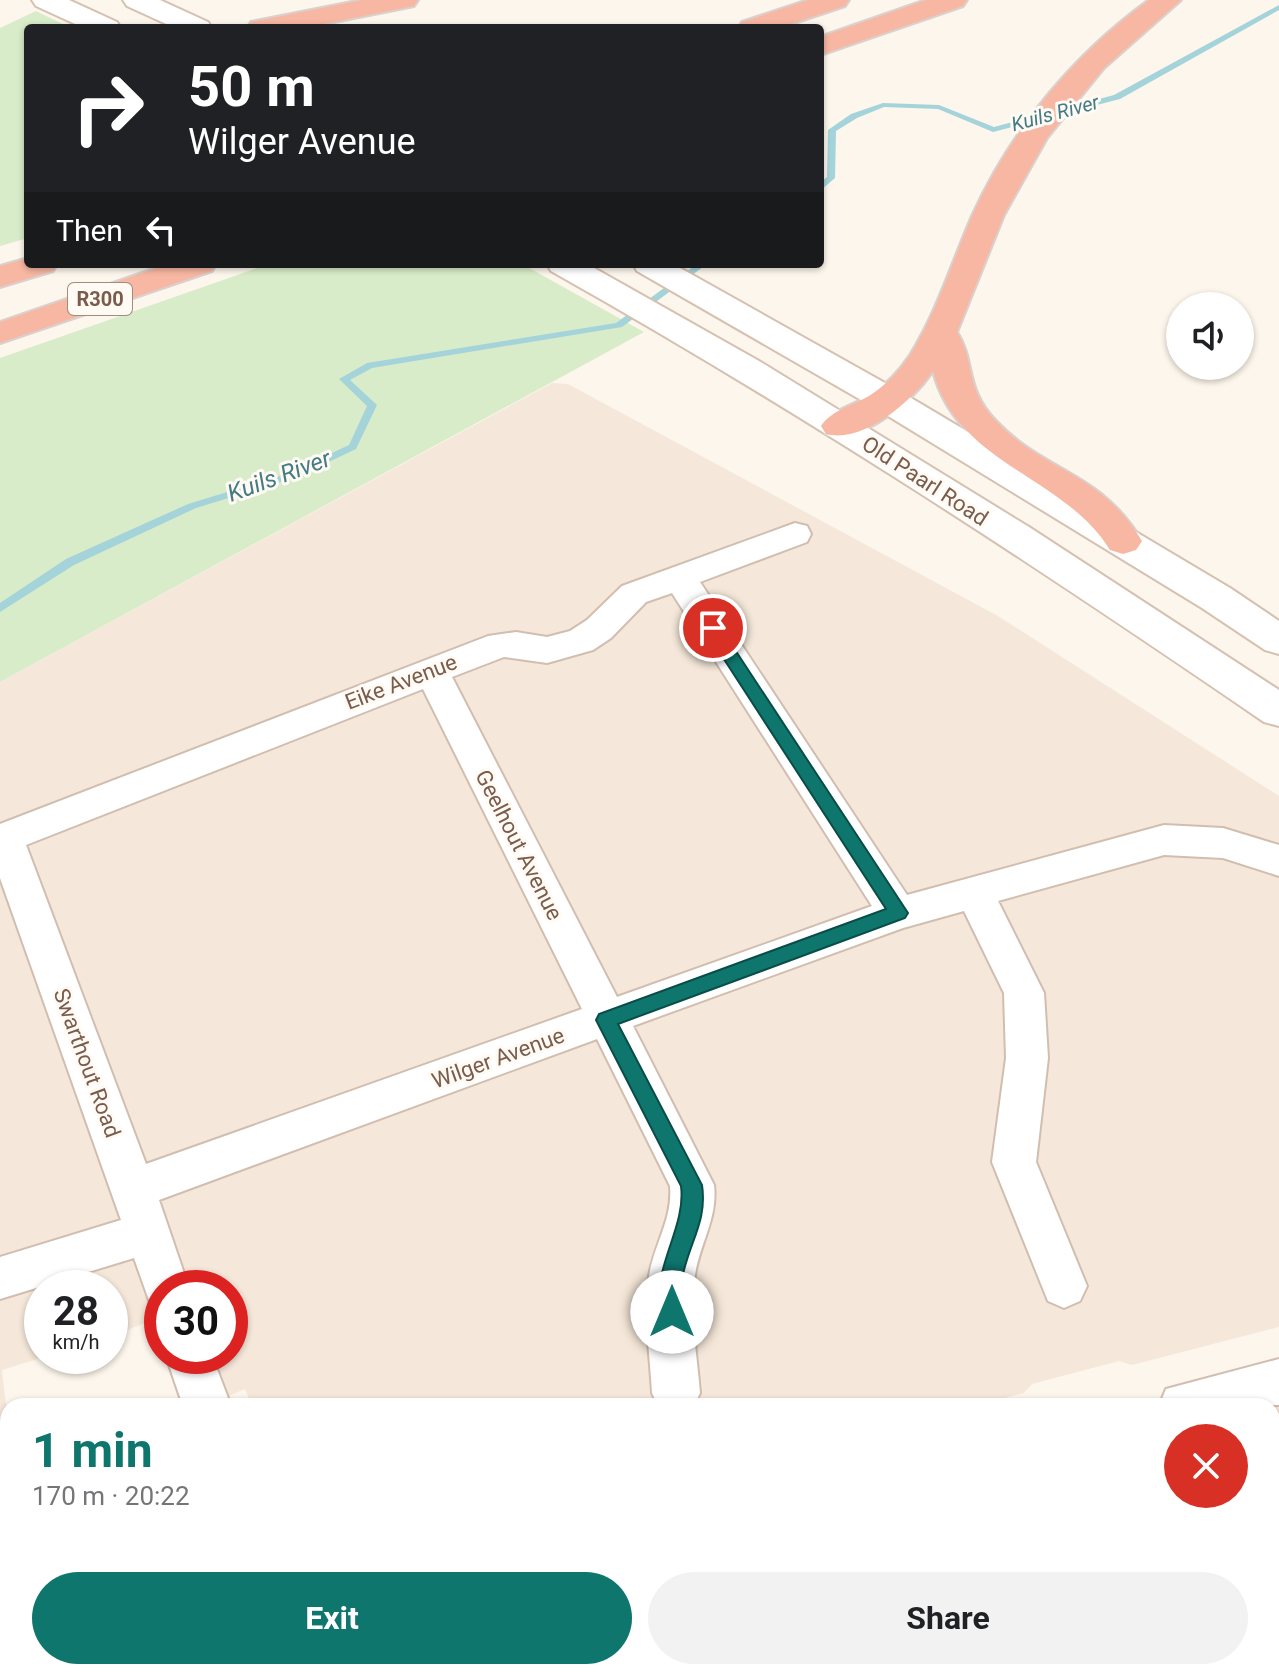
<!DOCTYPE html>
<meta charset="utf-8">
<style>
body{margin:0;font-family:Roboto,sans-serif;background:#f2f2f2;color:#202124;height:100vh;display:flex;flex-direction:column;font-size:30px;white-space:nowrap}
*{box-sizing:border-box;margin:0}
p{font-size:26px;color:#757577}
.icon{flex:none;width:44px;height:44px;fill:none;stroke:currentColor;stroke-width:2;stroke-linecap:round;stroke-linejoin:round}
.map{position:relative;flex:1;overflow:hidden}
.drawer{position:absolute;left:0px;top:1398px;width:1280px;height:282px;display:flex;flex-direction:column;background:#fff;border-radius:24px 24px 0 0;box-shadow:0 2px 6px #0004}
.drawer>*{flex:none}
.hud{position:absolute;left:24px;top:24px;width:800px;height:244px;border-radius:8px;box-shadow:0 2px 6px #0004;background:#202124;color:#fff;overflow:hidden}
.tools{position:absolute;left:1166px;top:292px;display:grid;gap:16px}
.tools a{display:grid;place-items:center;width:88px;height:88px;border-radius:50%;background:#fff;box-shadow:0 2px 6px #0004;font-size:40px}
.speed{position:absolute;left:24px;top:1270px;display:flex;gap:16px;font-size:40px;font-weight:700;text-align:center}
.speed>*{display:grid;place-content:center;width:104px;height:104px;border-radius:50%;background:#fff;box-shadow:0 2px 6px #0004;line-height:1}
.speed small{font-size:20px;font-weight:400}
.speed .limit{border:12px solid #d22;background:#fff;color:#111}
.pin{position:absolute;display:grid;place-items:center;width:68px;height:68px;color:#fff;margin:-34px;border:4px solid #fff;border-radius:50%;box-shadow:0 2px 8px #0007}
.me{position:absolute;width:88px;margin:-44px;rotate:0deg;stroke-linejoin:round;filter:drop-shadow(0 0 6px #0008)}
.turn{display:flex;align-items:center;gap:28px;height:168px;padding:0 32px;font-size:36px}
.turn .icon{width:104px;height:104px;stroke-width:2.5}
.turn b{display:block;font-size:56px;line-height:68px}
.then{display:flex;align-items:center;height:76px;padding:0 32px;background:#0003;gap:16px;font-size:30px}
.round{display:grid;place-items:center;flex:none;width:84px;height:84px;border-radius:42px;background:#f2f2f2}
.headline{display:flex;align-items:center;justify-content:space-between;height:136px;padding:0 32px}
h1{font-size:48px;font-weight:700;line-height:60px;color:#0f766e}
.button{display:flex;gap:16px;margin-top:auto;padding:16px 32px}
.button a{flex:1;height:92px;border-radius:48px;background:#0f766e;color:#fff;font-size:32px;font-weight:700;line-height:92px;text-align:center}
.button a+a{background:#f2f2f2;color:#202124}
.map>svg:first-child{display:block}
.residential{fill:#f5e8da}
.green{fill:#d8ecc9}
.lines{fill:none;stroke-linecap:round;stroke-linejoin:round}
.stream{fill:#a5d3da;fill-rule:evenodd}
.minor-casing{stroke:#d1beb0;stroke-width:4}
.secondary-casing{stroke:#d6c0b0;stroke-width:4}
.motorway-casing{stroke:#dad1cd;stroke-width:4}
.minor{fill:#fff;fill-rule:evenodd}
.secondary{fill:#fff;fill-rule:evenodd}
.motorway{fill:#f7b7a3;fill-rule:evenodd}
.route{fill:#0f766e;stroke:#0a4d48;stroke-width:2}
.labels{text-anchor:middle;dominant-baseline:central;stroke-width:6;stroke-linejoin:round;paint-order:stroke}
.far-water-label{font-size:20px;font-style:italic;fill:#437c86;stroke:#fffaf3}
.shield{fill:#fffaf3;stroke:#a28b7f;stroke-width:2}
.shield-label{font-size:20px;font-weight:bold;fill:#7a5c4d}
.street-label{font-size:22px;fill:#7a5c4d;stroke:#fffaf3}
.water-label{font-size:24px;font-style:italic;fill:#437c86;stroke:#fffaf3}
</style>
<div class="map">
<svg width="1279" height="1679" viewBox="0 0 1279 1679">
<rect width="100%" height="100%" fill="#fdf6ec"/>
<path class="residential" d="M 552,383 L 568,384 L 998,616 L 1279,796 L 1279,1327 L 1132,1365 L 1119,1361 L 1032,1384 L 1024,1393 L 972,1406 L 252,1406 L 245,1389 L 210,1404 L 192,1356 L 230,1356 L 230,1288 L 162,1288 L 162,1316 L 110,1337 L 110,1288 L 42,1288 L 42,1356 L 47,1356 L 2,1370 L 8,1422 L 8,1672 L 43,1672 L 45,1679 L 0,1679 L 0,682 Z
M 1279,1385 L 1279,1679 L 272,1679 L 286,1672 L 1272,1672 L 1272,1406 L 1198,1406 Z"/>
<path class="green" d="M 36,11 L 71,28 L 28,28 L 28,238 L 0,246 L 0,28 Z
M 269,264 L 522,264 L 644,332 L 0,682 L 0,358 Z"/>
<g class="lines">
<path class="stream" d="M 1279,5 L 1279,10 L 1120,99 L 993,132 L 938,109 L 884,107 L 857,118 L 836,131 L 835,178 L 820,191 L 820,183 L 827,177 L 828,130 L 851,114 L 883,103 L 939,105 L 994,127 L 1114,95 Z
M 697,264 L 707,264 L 622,327 L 372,368 L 350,380 L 377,405 L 356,449 L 297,477 L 196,508 L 74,565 L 0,612 L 0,603 L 66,559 L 188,504 L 289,473 L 349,445 L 367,406 L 339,379 L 367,363 L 616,323 Z"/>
<g class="minor-casing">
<path id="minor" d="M 795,523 L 807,526 L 811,534 L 807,542 L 700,582 L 907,895 L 1164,825 L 1223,828 L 1279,845 L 1279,876 L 1223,858 L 1164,855 L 998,901 L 1044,993 L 1048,1058 L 1036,1162 L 1087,1286 L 1080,1301 L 1064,1308 L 1048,1301 L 992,1162 L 1006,1058 L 1004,993 L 964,911 L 903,928 L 633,1026 L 714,1185 C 718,1218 700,1243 695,1275 C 689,1314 697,1354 700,1393 L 694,1406 L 658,1406 L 652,1393 C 650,1354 643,1314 649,1276 C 654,1244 673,1219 670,1186 L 597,1039 L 159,1200 L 189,1288 L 162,1288 L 162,1308 L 150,1303 L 134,1258 L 0,1299 L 0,1257 L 121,1220 L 0,878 L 0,824 L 488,636 L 516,632 L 547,637 L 570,631 L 587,620 L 622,586 ZM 672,593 L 872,906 L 617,997 L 452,677 L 504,657 L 547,663 L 593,650 L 611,638 L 646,602 ZM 423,689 L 582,1009 L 146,1164 L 26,845 Z
M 166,1356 L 212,1356 L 231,1406 L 183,1406 Z
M 1279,1359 L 1279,1405 L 1159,1406 L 1166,1389 Z
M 240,1672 L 302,1672 L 299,1679 L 237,1679 Z
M 472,1672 L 524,1672 L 524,1679 L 472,1679 Z"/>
</g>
<g class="secondary-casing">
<path id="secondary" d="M 32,0 L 69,0 L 117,22 L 121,28 L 84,28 L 36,6 Z
M 123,0 L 160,0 L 208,22 L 212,28 L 175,28 L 127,6 Z
M 547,264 L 587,264 L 759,361 L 1029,527 L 1279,690 L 1279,726 L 1264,722 C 1032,563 797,409 551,271 Z
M 633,264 L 673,264 L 901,392 L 1230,588 L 1279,621 L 1279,654 L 1265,650 L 1202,608 L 875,408 L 637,271 Z"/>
</g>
<g class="motorway-casing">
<path id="motorway" d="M 362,0 L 418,0 L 414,6 L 304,28 L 247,28 L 251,22 L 261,20 Z
M 808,0 L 849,0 L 845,6 L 779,28 L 738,28 L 742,22 Z
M 926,0 L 967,0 L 963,6 L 820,55 L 820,37 Z
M 1149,0 L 1181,0 L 1104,68 L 1047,138 L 1004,215 L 957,332 C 976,362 964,388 996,421 C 1045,473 1099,470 1142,541 L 1136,550 L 1123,554 L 1110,550 C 1064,475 957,465 933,371 C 913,400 864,444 826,434 L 821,426 C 832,409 856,405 872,394 C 887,384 900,370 910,355 C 937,312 952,262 972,216 C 1011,130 1073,55 1149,0 Z
M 28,258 L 28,264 L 57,264 L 53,271 L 0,287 L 0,266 Z
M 168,264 L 216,264 L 212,271 L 0,343 L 0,322 Z"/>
</g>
<use href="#minor" class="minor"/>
<use href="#secondary" class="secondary"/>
<use href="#motorway" class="motorway"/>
</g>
<path class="route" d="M 713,623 L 718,624 L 908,913 L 905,918 L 618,1024 L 702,1185 C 707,1219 692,1238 684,1270 C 680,1286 687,1304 680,1320 L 672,1323 L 664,1320 C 645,1276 687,1231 681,1186 L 596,1020 L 599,1014 L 886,909 L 707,633 L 704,628 Z"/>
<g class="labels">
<g class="far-water-label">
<text transform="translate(1055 113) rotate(-15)">Kuils River</text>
</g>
<rect class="shield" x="68" y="283" width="64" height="32" rx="6"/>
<g class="shield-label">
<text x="100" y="299">R300</text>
</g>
<g class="street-label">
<text transform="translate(925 481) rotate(33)">Old Paarl Road</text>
<text transform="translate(401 682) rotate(-21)">Eike Avenue</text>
<text transform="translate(519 845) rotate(63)">Geelhout Avenue</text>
<text transform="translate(498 1058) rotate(-20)">Wilger Avenue</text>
<text transform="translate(87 1063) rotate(70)">Swarthout Road</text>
</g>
<g class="water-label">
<text transform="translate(279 476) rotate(-20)">Kuils River</text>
</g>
</g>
</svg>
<div class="tools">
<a><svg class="icon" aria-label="sound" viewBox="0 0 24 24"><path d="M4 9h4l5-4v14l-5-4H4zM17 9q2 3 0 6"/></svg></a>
</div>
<div class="speed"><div>28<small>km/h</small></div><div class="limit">30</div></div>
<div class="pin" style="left:713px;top:628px;background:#d93025"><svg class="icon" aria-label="arrive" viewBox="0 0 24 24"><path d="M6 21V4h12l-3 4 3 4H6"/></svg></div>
<svg class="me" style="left:672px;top:1312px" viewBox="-20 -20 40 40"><circle r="19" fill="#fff"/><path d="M0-13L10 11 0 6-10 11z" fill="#0f766e"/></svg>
<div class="hud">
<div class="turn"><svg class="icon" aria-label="right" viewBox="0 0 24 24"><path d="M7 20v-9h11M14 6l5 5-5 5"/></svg><div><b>50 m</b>Wilger Avenue</div></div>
<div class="then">Then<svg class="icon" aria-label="left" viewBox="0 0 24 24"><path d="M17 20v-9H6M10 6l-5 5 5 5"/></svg></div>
</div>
<section class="drawer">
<div class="headline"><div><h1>1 min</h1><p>170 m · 20:22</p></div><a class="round" style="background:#d93025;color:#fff"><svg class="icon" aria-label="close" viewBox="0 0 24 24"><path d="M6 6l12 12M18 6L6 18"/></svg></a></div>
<div class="button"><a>Exit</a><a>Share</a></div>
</section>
</div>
